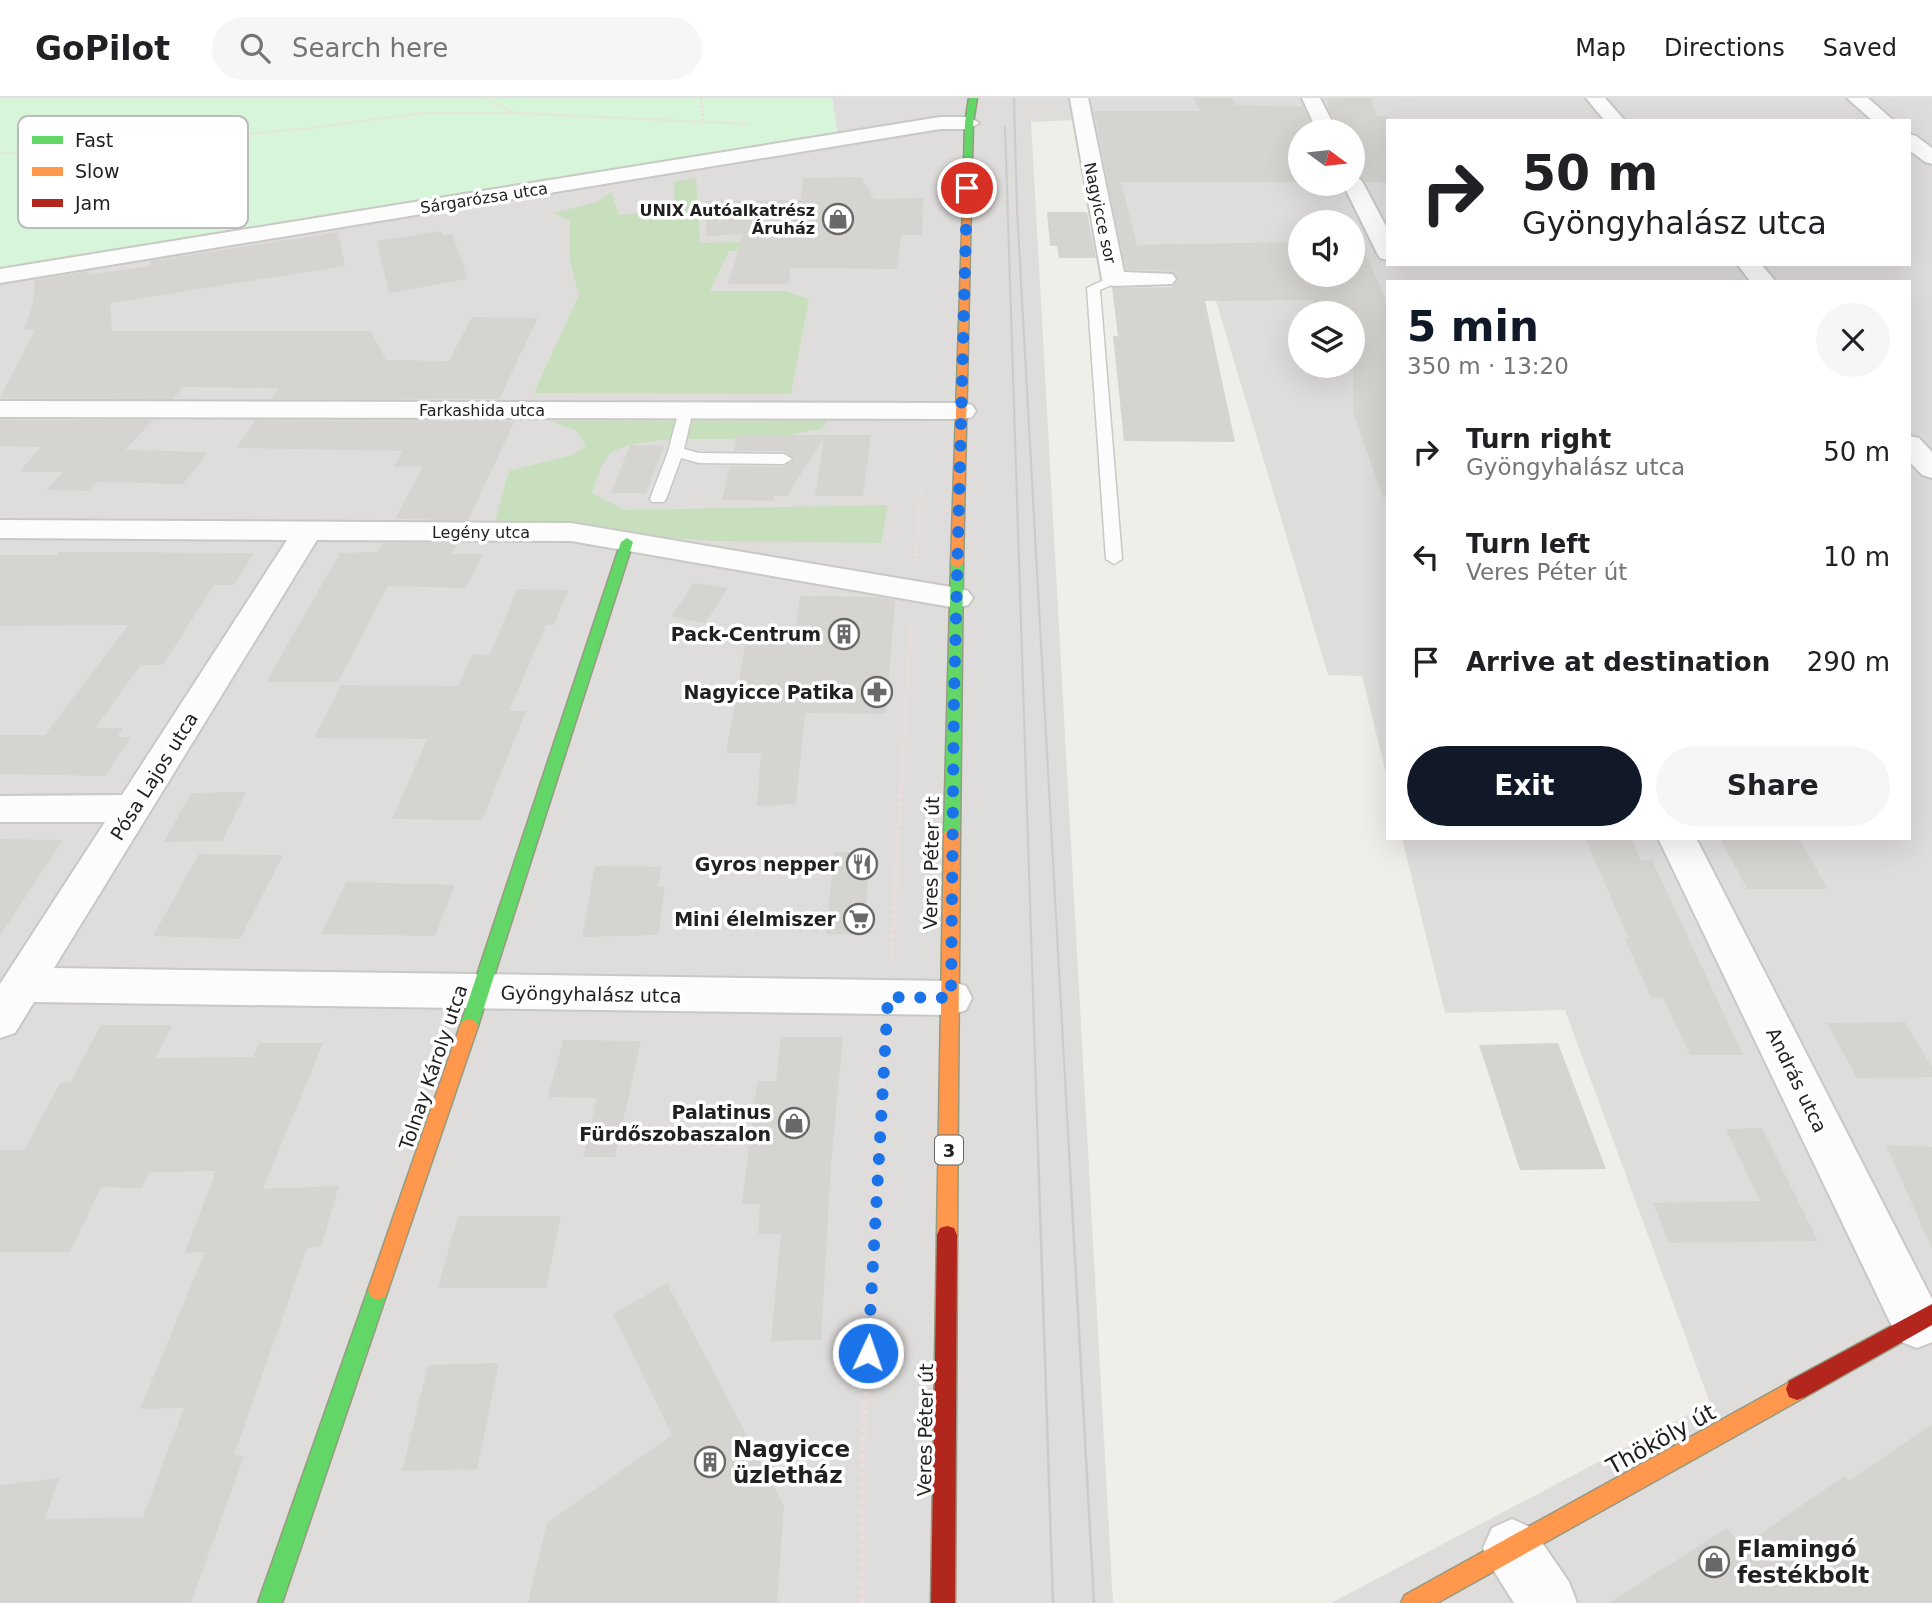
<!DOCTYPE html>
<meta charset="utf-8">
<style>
body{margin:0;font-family:"DejaVu Sans",sans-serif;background:#f6f6f6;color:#202124;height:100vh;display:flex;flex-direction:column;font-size:26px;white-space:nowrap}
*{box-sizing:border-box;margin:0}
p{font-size:23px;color:#757577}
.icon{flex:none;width:38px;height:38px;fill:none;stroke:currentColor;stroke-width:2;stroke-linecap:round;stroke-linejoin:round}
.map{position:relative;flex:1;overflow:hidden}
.details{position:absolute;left:1386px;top:182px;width:525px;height:560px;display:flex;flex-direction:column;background:#fff;border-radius:0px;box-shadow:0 7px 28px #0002}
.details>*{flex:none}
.banner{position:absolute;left:1386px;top:21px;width:525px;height:147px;border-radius:0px;box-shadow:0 7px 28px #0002;background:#fff;color:#202124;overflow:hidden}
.needle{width:46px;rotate:105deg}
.tools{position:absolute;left:1288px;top:21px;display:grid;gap:14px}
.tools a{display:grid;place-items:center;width:77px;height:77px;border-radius:50%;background:#fff;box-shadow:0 7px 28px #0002;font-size:35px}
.pin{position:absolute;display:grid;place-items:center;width:60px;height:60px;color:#fff;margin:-30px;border:4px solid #fff;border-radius:50%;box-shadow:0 2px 7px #0007}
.me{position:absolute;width:77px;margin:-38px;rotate:3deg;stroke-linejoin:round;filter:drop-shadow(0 0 5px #0008)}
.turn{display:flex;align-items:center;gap:24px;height:147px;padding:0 21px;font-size:32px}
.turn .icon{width:91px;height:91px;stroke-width:2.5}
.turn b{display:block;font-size:49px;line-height:60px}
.round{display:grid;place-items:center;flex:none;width:74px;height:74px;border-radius:37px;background:#f6f6f6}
.head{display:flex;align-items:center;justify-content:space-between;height:119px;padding:0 21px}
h1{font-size:42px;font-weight:700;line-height:52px;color:#111827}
.button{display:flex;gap:14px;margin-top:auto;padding:14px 21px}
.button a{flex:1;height:80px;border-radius:42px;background:#111827;color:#fff;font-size:28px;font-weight:700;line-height:80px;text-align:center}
.button a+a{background:#f6f6f6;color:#202124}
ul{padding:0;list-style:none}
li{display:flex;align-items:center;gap:21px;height:105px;padding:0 21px}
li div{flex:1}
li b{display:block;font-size:26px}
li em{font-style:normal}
header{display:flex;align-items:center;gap:42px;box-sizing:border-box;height:98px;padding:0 35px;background:#fff;border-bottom:2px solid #e0e0e0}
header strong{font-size:33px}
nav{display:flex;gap:38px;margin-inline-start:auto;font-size:24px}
.search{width:490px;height:63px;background:#f6f6f6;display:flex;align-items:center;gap:18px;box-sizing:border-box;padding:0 24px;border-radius:38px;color:#757577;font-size:26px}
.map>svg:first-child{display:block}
.residential{fill:#dedddb;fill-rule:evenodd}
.forest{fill:#c8dfbe}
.park{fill:#d7f5d8}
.building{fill:#d6d4d0}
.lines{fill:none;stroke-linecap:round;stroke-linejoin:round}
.lane-casing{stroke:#c8c8c5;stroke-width:3}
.street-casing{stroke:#c8c8c5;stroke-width:4}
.fast-casing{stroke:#969a80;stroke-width:3}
.slow-casing{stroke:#969a80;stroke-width:3}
.jam-casing{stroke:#969a80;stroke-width:3}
.path-far3{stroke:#ecddda;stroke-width:2.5;stroke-dasharray:2 2;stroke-linecap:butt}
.path-far2{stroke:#ecddda;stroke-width:3.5;stroke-dasharray:2.5 2.5;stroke-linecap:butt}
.path-far1{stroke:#ecddda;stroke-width:4.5;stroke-dasharray:3.5 3.5;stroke-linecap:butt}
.path{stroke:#ecddda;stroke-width:6;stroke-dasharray:4.5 4.5;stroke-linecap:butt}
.lane{fill:#fdfcfc;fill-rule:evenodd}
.street{fill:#fdfcfc;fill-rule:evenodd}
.fast{fill:#63d668;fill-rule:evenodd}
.slow{fill:#ff974d;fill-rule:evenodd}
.jam{fill:#b3261e;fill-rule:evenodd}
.tram-far1{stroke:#cbcbca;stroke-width:2}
.tram{stroke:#cbcbca;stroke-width:2.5}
.route{stroke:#1a73e8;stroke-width:12;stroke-dasharray:0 21.6}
.labels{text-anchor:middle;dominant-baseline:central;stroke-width:7;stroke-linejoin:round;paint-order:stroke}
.far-street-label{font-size:16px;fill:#212121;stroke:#fff}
.far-poi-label{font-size:16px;font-weight:bold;fill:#212121;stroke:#fff;text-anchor:end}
.shield{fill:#fff;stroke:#646464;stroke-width:2}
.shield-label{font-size:18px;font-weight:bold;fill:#212121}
.poi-label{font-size:19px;font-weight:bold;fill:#212121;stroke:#fff;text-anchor:end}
.street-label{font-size:19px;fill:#212121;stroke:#fff}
.near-street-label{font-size:23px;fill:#212121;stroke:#fff}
.near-poi-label{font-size:23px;font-weight:bold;fill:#212121;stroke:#fff;text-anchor:start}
.key{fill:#fff;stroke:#bcbcbc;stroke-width:2}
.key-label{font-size:19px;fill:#212121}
</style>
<header>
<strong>GoPilot</strong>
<div class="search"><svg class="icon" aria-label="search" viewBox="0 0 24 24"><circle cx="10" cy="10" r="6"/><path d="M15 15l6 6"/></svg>Search here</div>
<nav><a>Map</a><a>Directions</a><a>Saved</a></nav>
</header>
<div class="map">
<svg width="1932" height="1505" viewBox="0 0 1932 1505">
<rect width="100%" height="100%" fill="#efeee9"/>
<path class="residential" d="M 832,0 L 1932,0 L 1932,1505 L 1331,1505 L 1710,1305 L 1565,912 L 1445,915 L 1402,740 L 1909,740 L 1909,184 L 1388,184 L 1388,683 L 1362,578 L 1328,577 L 1211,186 L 1102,186 L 1075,22 L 1031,24 L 1113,1505 L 0,1505 L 0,172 L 838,39 ZM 1388,23 L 1909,23 L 1909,166 L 1388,166 ZM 1300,33 L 1353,33 L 1353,86 L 1300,86 ZM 1300,124 L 1353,124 L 1353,177 L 1300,177 ZM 1300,215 L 1353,215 L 1353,268 L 1300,268 Z"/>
<path class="forest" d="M 696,80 L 700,145 L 825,142 L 818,152 L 729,153 L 710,193 L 785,193 L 809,201 L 791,296 L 534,295 L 579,197 L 570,162 L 570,123 L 554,115 L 597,104 L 611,94 L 619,117 L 675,111 L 674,84 Z
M 828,322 L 822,331 C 804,332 787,340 770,341 C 731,343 646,335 614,353 C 601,361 597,382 592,395 L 625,412 L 888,407 L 881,445 L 714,443 L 494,427 L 509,373 L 572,357 L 586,349 L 578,333 L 550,323 Z"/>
<path class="park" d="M 0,0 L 832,0 L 838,40 L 0,172 Z"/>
<path class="building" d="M 1193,0 L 1232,0 L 1236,7 L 1303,9 L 1314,33 L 1300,33 L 1300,84 L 1121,84 L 1137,147 L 1300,144 L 1300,177 L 1353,177 L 1353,129 L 1388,206 L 1388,399 L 1383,399 L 1353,314 L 1353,215 L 1318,215 L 1313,202 L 1205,203 L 1235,344 L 1124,343 L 1113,238 L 1118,238 L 1112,190 L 1172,189 L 1179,181 L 1172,173 L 1126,171 L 1108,85 L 1114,84 L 1108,84 L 1094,13 L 1201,13 Z
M 1327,0 L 1371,0 L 1377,18 L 1388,18 L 1388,84 L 1366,84 L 1361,78 L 1353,77 L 1353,33 L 1340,33 L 1328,9 Z
M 861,79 L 874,101 L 923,100 L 922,137 L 901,137 L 897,171 L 791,170 L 788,186 L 728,186 L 743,136 L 707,138 L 705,103 L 801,102 L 803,80 Z
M 1047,114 L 1087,114 L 1096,160 L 1059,160 L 1057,148 L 1050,148 Z
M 441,133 L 443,137 L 452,136 L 468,181 L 389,195 L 377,143 Z
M 338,134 L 345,168 L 110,205 L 112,233 L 371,233 L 386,262 L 449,263 L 472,219 L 538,220 L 499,301 L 271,301 L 279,290 L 183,289 L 172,301 L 0,300 L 35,231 L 24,232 L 33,206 L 35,182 L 88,173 L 88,177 L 150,168 L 150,163 Z
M 0,322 L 153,322 L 125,352 L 208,354 L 183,386 L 97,384 L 88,393 L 46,392 L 63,374 L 19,374 L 41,349 L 0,348 Z
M 256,322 L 515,323 L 468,422 L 395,421 L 423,368 L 394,369 L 402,353 L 236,350 Z
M 737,337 L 871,337 L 863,398 L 815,398 L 824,340 L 787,398 L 774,398 L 773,403 L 722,402 L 730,368 L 784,369 L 794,362 L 784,353 L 734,353 Z
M 630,347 L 664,348 L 646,395 L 611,395 Z
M 383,445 L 457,445 L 452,456 L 483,456 L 466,490 L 388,488 L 338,584 L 266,584 L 340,455 L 378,454 Z
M 59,454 L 254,455 L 234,487 L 214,487 L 163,567 L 141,567 L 95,630 L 123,630 L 117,639 L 131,639 L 105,678 L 0,676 L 0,637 L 45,637 L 128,527 L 0,528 L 0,457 L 57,457 Z
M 694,485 L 728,490 L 705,525 L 671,519 Z
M 517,491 L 568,492 L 554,527 L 546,527 L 509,613 L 526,613 L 482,722 L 392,721 L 427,641 L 314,640 L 341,587 L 458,588 L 473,556 L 490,557 Z
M 800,498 L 877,499 L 895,502 L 886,616 L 805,615 L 796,706 L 757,708 L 761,655 L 726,655 L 747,537 L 795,536 Z
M 246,694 L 222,743 L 164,744 L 191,695 Z
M 1585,740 L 1631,740 L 1641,763 L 1652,762 L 1743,957 L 1690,957 L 1663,900 L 1651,899 L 1625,841 L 1629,841 Z
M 1720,740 L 1799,740 L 1828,791 L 1747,791 Z
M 0,741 L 63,742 L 0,838 Z
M 834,754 L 870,754 L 864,836 L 826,836 Z
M 199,756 L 283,757 L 240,841 L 153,838 Z
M 595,768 L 661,769 L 658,789 L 665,789 L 658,837 L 582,839 Z
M 346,784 L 455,787 L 435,838 L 321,836 Z
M 1905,924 L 1932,969 L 1932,979 L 1857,980 L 1827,925 Z
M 101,927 L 172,927 L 156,960 L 253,959 L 259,945 L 323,945 L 263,1091 L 339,1088 L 321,1149 L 307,1150 L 234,1357 L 244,1358 L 191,1505 L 0,1505 L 0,1387 L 59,1380 L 45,1421 L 143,1419 L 184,1310 L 140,1311 L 205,1154 L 185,1155 L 216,1073 L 149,1074 L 142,1090 L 101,1089 L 70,1154 L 0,1154 L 0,1052 L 24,1052 L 60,985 L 70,985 Z
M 781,939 L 843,939 L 831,1067 L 821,1242 L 771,1243 L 781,1136 L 758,1136 L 760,1106 L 742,1106 L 757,983 L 776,983 Z
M 563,942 L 641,943 L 615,1059 L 583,1059 L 597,1000 L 548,999 Z
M 1558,945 L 1588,1024 L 1606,1071 L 1520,1072 L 1479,947 Z
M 1762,1030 L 1818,1143 L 1669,1145 L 1653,1105 L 1760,1103 L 1726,1031 Z
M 1886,1047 L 1932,1049 L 1932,1151 Z
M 458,1118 L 561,1118 L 546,1190 L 438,1190 Z
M 667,1185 L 784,1408 L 777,1505 L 528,1505 L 547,1425 L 672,1337 L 613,1216 Z
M 499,1265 L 477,1371 L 402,1373 L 428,1267 Z
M 1932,1326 L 1932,1505 L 1609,1505 L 1727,1430 L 1742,1448 L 1845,1378 L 1849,1383 Z"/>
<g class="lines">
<g class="lane-casing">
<path id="lane" d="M 1114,177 L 1118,178 L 1118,184 L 1100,192 L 1122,461 L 1114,466 L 1106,461 L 1087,190 Z
M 686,308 L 693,312 L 684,351 L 699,355 L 784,356 L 792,361 L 784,366 L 699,365 L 681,360 L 666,401 L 664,404 L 652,404 L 650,401 L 668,354 L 679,312 Z"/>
</g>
<g class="street-casing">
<path id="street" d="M 1070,0 L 1088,0 L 1124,174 L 1172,176 L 1176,181 L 1172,186 L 1114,188 L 1106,186 L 1102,181 Z
M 1302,0 L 1320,0 L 1337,33 L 1317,33 Z
M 1586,0 L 1605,0 L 1625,23 L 1605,23 Z
M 1847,0 L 1868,0 L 1894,23 L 1873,23 Z
M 940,19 L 969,19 L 979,25 L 969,31 L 940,31 L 0,185 L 0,171 Z
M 1909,36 L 1916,38 L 1932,50 L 1932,66 L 1925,64 L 1909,52 Z
M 1353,79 L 1360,81 L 1363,85 L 1388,132 L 1388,162 L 1380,160 L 1377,155 L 1343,86 L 1353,86 Z
M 1737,166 L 1761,166 L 1776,184 L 1751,184 Z
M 0,303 L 963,305 L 972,307 L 976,313 L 972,319 L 963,321 L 0,319 Z
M 1909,338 L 1919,340 L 1932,354 L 1932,380 L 1922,377 L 1909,363 Z
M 0,422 L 571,425 L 957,490 L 968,493 L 973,500 L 968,507 L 957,510 L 571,443 L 317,442 L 54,870 L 951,883 L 966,888 L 972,900 L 966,912 L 951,917 L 34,904 L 15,935 L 0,940 L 0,886 L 105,724 L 0,724 L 0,698 L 122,697 L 287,442 L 0,440 Z
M 1658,740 L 1696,740 L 1932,1201 L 1932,1244 L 1917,1250 L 1899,1243 Z
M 1512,1421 L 1532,1430 L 1569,1484 L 1577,1505 L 1514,1505 L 1492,1470 L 1483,1450 L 1492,1430 Z"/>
</g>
<g class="fast-casing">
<path id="fast" d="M 969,0 L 977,0 L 973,25 L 971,104 L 967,107 L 963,104 L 965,25 Z
M 627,440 L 633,444 L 478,928 L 475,933 L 469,935 L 463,933 L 460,928 L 621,444 Z
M 957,462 L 963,466 L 960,735 L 952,741 L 944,735 L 951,466 Z
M 378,1182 L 385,1185 L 388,1192 L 282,1505 L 258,1505 L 368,1192 L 371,1185 Z"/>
</g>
<g class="slow-casing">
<path id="slow" d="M 967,101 L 971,104 L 963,466 L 957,470 L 951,466 L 963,104 Z
M 952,729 L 960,735 L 957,1137 L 954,1144 L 947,1146 L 940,1144 L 937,1137 L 944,735 Z
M 469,921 L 475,923 L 478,928 L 388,1192 L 385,1199 L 378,1202 L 371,1199 L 368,1192 L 460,928 L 463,923 Z
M 1797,1280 L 1805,1283 L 1808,1291 L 1805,1299 L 1437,1505 L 1401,1505 L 1405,1497 Z"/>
</g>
<g class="jam-casing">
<path id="jam" d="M 947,1128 L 954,1130 L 957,1137 L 955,1505 L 931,1505 L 937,1137 L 940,1130 Z
M 1932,1206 L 1932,1227 L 1805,1299 L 1797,1302 L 1789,1299 L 1786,1291 L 1789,1283 Z"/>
</g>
<path class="path-far3" d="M 486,0 L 514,15
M 701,0 L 703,23
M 1020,15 L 1050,11
M 0,55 L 58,54 L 311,30 L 424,15 L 514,15 L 749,26
M 999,111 L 1025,111
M 919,408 L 921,388"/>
<path class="path-far2" d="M 915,463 L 920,406
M 901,694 L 911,524"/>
<path class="path-far1" d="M 891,861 L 901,692
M 879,1053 L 886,936"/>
<path class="path" d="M 862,1505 L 862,1365 L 880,1052"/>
<use href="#lane" class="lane"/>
<use href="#street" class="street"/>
<use href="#fast" class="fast"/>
<use href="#slow" class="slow"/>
<use href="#jam" class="jam"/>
<path class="tram-far1" d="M 1014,0 L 1017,111 L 1069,1053
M 1005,29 L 1038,1053"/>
<path class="tram" d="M 1038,1052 L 1053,1505
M 1069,1052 L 1094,1505"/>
</g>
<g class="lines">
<path class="route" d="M 868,1255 L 888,899 L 951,900 L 954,599 L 967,90"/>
</g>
<defs>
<g id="shop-ring" transform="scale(1.575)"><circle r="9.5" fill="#fff" stroke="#696967" stroke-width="1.5"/><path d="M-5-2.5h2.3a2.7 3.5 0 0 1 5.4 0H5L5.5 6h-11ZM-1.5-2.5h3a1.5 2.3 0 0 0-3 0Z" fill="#696967"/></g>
<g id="building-ring" transform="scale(1.575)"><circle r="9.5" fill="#fff" stroke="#696967" stroke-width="1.5"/><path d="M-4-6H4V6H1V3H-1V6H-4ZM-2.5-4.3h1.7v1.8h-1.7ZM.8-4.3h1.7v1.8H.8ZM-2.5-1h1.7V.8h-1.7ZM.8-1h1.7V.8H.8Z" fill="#696967"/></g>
<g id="pharmacy-ring" transform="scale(1.575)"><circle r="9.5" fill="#fff" stroke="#696967" stroke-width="1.5"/><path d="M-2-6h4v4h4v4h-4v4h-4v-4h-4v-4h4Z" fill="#696967"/></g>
<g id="restaurant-ring" transform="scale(1.575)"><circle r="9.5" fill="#fff" stroke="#696967" stroke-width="1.5"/><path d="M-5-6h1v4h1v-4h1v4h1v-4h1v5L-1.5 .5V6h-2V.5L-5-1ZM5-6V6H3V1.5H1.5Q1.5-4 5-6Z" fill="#696967"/></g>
<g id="supermarket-ring" transform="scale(1.575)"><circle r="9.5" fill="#fff" stroke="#696967" stroke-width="1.5"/><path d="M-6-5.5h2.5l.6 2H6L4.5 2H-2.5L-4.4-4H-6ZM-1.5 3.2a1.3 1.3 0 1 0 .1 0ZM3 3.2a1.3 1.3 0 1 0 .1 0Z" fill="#696967"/></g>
</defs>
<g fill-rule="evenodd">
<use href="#shop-ring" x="838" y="121"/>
<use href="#building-ring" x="844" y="536"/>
<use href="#pharmacy-ring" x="877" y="594"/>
<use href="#restaurant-ring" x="862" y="766"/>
<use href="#supermarket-ring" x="859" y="821"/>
<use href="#shop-ring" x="794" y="1025"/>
<use href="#building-ring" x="710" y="1364"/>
<use href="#shop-ring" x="1714" y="1464"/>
</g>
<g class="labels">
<g class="far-street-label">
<text transform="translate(484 100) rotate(-9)">Sárgarózsa utca</text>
<text transform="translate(1100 115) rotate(78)">Nagyicce sor</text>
<text x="482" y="312">Farkashida utca</text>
<text x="481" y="434">Legény utca</text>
</g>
<g class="far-poi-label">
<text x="815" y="112">UNIX Autóalkatrész<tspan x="815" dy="18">Áruház</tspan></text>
</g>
<rect class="shield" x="935" y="1037.5" width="28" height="29" rx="5"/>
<g class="shield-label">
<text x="949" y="1052">3</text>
</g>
<g class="poi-label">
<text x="821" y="536">Pack-Centrum</text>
<text x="854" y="594">Nagyicce Patika</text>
<text x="839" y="766">Gyros nepper</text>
<text x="836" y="821">Mini élelmiszer</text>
<text x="771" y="1014">Palatinus<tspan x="771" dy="22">Fürdőszobaszalon</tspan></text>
</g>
<g class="street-label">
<text transform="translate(154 678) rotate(-58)">Pósa Lajos utca</text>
<text transform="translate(931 765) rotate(-89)">Veres Péter út</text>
<text transform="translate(591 896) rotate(1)">Gyöngyhalász utca</text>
<text transform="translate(433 969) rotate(-71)">Tolnay Károly utca</text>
<text transform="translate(1797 982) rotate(64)">András utca</text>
<text transform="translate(925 1332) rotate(-89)">Veres Péter út</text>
</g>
<g class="near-street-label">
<text transform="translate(1661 1341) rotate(-29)">Thököly út</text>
</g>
<g class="near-poi-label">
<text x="733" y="1351">Nagyicce<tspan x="733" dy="26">üzletház</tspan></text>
<text x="1737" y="1451">Flamingó<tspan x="1737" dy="26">festékbolt</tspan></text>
</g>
</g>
<rect x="18" y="18" width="230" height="112" rx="10" class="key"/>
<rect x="32" y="38" width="31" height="8" fill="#63d668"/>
<rect x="32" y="69" width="31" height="9" fill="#ff974d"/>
<rect x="32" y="101" width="31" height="8" fill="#b3261e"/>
<g class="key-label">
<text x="75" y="49">Fast</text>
<text x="75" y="80">Slow</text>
<text x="75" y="112">Jam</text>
</g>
</svg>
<div class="tools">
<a><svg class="needle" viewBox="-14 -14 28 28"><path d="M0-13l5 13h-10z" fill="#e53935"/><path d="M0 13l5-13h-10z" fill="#757577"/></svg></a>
<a><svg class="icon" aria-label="sound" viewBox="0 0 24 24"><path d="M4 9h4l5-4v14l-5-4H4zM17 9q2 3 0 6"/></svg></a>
<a><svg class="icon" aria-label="layers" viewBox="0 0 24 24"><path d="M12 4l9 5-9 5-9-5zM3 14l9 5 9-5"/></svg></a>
</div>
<div class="pin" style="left:967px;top:90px;background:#d93025"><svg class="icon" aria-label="arrive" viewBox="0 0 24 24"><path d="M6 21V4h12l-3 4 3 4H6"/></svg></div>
<svg class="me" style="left:868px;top:1255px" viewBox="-20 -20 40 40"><circle r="17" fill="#1a73e8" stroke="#fff" stroke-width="3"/><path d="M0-11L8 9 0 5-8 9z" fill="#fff"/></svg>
<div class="banner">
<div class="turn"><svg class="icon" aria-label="right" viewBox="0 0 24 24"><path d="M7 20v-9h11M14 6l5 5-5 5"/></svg><div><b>50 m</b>Gyöngyhalász utca</div></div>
</div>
<section class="details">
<div class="head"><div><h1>5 min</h1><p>350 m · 13:20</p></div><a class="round"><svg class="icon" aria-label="close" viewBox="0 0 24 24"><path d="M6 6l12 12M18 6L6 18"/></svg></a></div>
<ul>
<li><svg class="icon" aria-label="right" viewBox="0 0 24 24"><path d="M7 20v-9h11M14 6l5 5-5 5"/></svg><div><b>Turn right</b><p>Gyöngyhalász utca</p></div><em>50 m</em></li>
<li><svg class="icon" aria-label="left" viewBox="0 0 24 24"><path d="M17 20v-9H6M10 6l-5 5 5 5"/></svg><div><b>Turn left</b><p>Veres Péter út</p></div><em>10 m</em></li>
<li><svg class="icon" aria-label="arrive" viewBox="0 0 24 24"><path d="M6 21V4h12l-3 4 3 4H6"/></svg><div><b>Arrive at destination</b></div><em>290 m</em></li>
</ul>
<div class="button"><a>Exit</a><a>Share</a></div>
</section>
</div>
